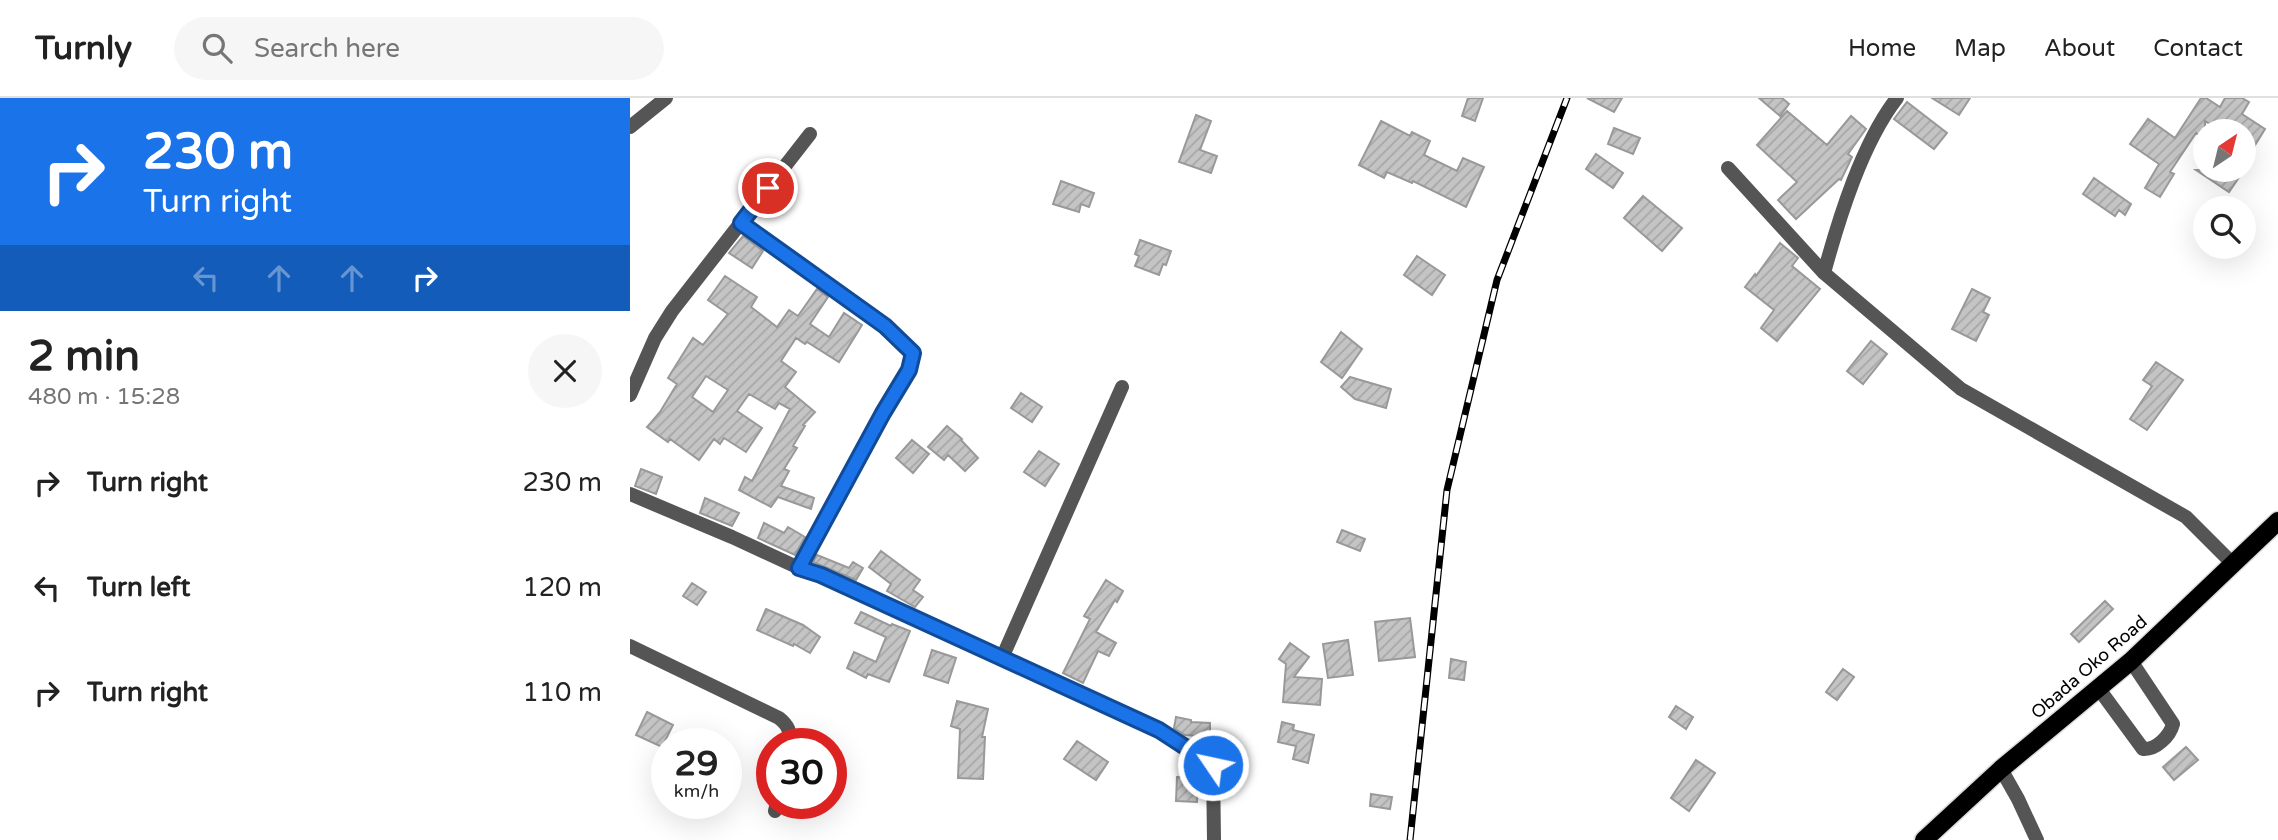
<!DOCTYPE html>
<meta charset="utf-8">
<style>
body{margin:0;font-family:"Varela Round",sans-serif;background:#f6f6f6;color:#222;height:100vh;display:flex;flex-direction:column;font-size:26px;white-space:nowrap}
*{box-sizing:border-box;margin:0}
p{font-size:23px;color:#767676}
.icon{flex:none;width:38px;height:38px;fill:none;stroke:currentColor;stroke-width:2;stroke-linecap:round;stroke-linejoin:round}
.map{position:relative;flex:1;overflow:hidden}
.drawer{display:flex;flex-direction:column;background:#fff;width:630px}
.drawer>*{flex:none}
.guide{background:#1a73e8;color:#fff;overflow:hidden}
.needle{width:46px;rotate:35deg}
.buttons{position:absolute;left:1563px;top:21px;display:grid;gap:14px}
.buttons a{display:grid;place-items:center;width:63px;height:63px;border-radius:50%;background:#fff;box-shadow:0 7px 28px #0002;font-size:35px}
.speed{position:absolute;left:21px;top:630px;display:flex;gap:14px;font-size:35px;font-weight:700;text-align:center}
.speed>*{display:grid;place-content:center;width:91px;height:91px;border-radius:50%;background:#fff;box-shadow:0 7px 28px #0002;line-height:1}
.speed small{font-size:18px;font-weight:400}
.speed .limit{border:10px solid #d22;background:#fff;color:#111}
.pin{position:absolute;display:grid;place-items:center;width:60px;height:60px;color:#fff;margin:-30px;border:4px solid #fff;border-radius:50%;box-shadow:0 2px 7px #0007}
.me{position:absolute;width:77px;margin:-38px;rotate:304deg;stroke-linejoin:round;filter:drop-shadow(0 0 5px #0008)}
.turn{display:flex;align-items:center;gap:24px;height:147px;padding:0 28px;font-size:32px}
.turn .icon{width:91px;height:91px;stroke-width:2.5}
.turn b{display:block;font-size:49px;line-height:60px}
.lanes{display:flex;align-items:center;height:66px;padding:0 28px;background:#0003;justify-content:center;gap:35px;direction:ltr}
.lanes .off{opacity:.35}
.round{display:grid;place-items:center;flex:none;width:74px;height:74px;border-radius:37px;background:#f6f6f6}
.head{display:flex;align-items:center;justify-content:space-between;height:119px;padding:0 28px}
h1{font-size:42px;font-weight:700;line-height:52px}
ul{padding:0;list-style:none}
li{display:flex;align-items:center;gap:21px;height:105px;padding:0 28px}
li div{flex:1}
li b{display:block;font-size:26px}
li em{font-style:normal}
header{display:flex;align-items:center;gap:42px;box-sizing:border-box;height:98px;padding:0 35px;background:#fff;border-bottom:2px solid #e0e0e0}
header strong{font-size:33px}
nav{display:flex;gap:38px;margin-inline-start:auto;font-size:24px}
.search{width:490px;height:63px;background:#f6f6f6;display:flex;align-items:center;gap:18px;box-sizing:border-box;padding:0 24px;border-radius:38px;color:#767676;font-size:26px}
main{display:flex;flex:1;min-height:0}
.map>svg:first-child{display:block}
.building{fill:url(#building-hatch);stroke:#999;stroke-width:2;fill-rule:evenodd}
.lines{fill:none;stroke-linecap:round;stroke-linejoin:round}
.major-casing{stroke:#dbdbdb;stroke-width:21}
.minor{stroke:#555;stroke-width:14}
.major{stroke:#000;stroke-width:18}
.rail-casing{stroke:#000;stroke-width:7}
.rail{stroke:#fff;stroke-width:4.5;stroke-dasharray:13;stroke-linecap:butt}
.route-casing{stroke:#114b97;stroke-width:18}
.route{stroke:#1a73e8;stroke-width:12}
.labels{text-anchor:middle;dominant-baseline:central;stroke-width:5;stroke-linejoin:round;paint-order:stroke}
.street-label{font-size:18px;fill:#000;stroke:#fff}
</style>
<header>
<strong>Turnly</strong>
<div class="search"><svg class="icon" aria-label="search" viewBox="0 0 24 24"><circle cx="10" cy="10" r="6"/><path d="M15 15l6 6"/></svg>Search here</div>
<nav><a>Home</a><a>Map</a><a>About</a><a>Contact</a></nav>
</header>
<main>
<section class="drawer">
<div class="guide">
<div class="turn"><svg class="icon" aria-label="right" viewBox="0 0 24 24"><path d="M7 20v-9h11M14 6l5 5-5 5"/></svg><div><b>230 m</b>Turn right</div></div>
<div class="lanes"><svg class="icon off" aria-label="left" viewBox="0 0 24 24"><path d="M17 20v-9H6M10 6l-5 5 5 5"/></svg><svg class="icon off" aria-label="ahead" viewBox="0 0 24 24"><path d="M12 20V5M6 11l6-6 6 6"/></svg><svg class="icon off" aria-label="ahead" viewBox="0 0 24 24"><path d="M12 20V5M6 11l6-6 6 6"/></svg><svg class="icon" aria-label="right" viewBox="0 0 24 24"><path d="M7 20v-9h11M14 6l5 5-5 5"/></svg></div>
</div>
<div class="head"><div><h1>2 min</h1><p>480 m · 15:28</p></div><a class="round"><svg class="icon" aria-label="close" viewBox="0 0 24 24"><path d="M6 6l12 12M18 6L6 18"/></svg></a></div>
<ul>
<li><svg class="icon" aria-label="right" viewBox="0 0 24 24"><path d="M7 20v-9h11M14 6l5 5-5 5"/></svg><div><b>Turn right</b></div><em>230 m</em></li>
<li><svg class="icon" aria-label="left" viewBox="0 0 24 24"><path d="M17 20v-9H6M10 6l-5 5 5 5"/></svg><div><b>Turn left</b></div><em>120 m</em></li>
<li><svg class="icon" aria-label="right" viewBox="0 0 24 24"><path d="M7 20v-9h11M14 6l5 5-5 5"/></svg><div><b>Turn right</b></div><em>110 m</em></li>
</ul>
</section>
<div class="map">
<svg width="1648" height="742" viewBox="0 0 1648 742">
<defs>
<pattern id="building-hatch" width="6" height="6" patternUnits="userSpaceOnUse" patternTransform="scale(1.75)"><rect width="6" height="6" fill="#c4c4c4"/><path d="M-1 1l2-2M0 6l6-6M5 7l2-2" fill="none" stroke="#a7a7a7"/></pattern>
</defs>
<rect width="100%" height="100%" fill="#fff"/>
<path class="building" d="M 838,0 L 853,0 L 845,23 L 832,18 Z
M 957,0 L 992,0 L 984,14 Z
M 1129,0 L 1152,0 L 1159,6 L 1150,18 Z
M 1302,0 L 1340,0 L 1329,17 Z
M 1571,0 L 1576,0 L 1590,9 L 1595,0 L 1612,0 L 1619,4 L 1612,16 L 1635,31 L 1622,52 L 1614,47 L 1614,33 L 1591,33 L 1575,23 L 1575,41 L 1566,35 L 1540,74 L 1544,76 L 1530,99 L 1515,90 L 1529,66 L 1500,46 L 1518,21 L 1545,40 Z
M 1277,4 L 1317,35 L 1304,51 L 1264,21 Z
M 1157,13 L 1197,47 L 1221,18 L 1236,31 L 1218,56 L 1222,59 L 1211,82 L 1209,81 L 1166,121 L 1148,102 L 1167,84 L 1127,47 Z
M 566,17 L 581,23 L 570,52 L 587,58 L 581,75 L 549,64 Z
M 751,23 L 780,38 L 782,34 L 800,43 L 794,57 L 827,73 L 833,60 L 854,69 L 836,109 L 783,83 L 782,85 L 757,74 L 754,80 L 729,67 Z
M 984,30 L 1010,40 L 1003,56 L 978,46 Z
M 966,56 L 993,75 L 983,90 L 956,71 Z
M 1566,72 L 1614,72 L 1599,94 Z
M 1464,80 L 1501,106 L 1495,117 L 1489,112 L 1485,118 L 1453,96 Z
M 431,83 L 464,95 L 459,109 L 451,106 L 449,114 L 423,106 Z
M 1013,98 L 1052,130 L 1032,153 L 994,120 Z
M 113,138 L 133,153 L 122,170 L 99,155 Z
M 510,142 L 541,153 L 536,167 L 533,166 L 529,177 L 505,168 L 509,158 L 505,156 Z
M 1150,145 L 1168,160 L 1162,168 L 1190,191 L 1147,243 L 1131,230 L 1144,212 L 1115,189 L 1125,176 L 1126,178 Z
M 787,158 L 815,177 L 802,197 L 774,177 Z
M 95,178 L 127,199 L 121,209 L 147,229 L 159,212 L 168,218 L 187,191 L 198,199 L 180,226 L 199,239 L 214,215 L 232,227 L 209,264 L 177,244 L 175,246 L 166,240 L 151,263 L 166,274 L 155,289 L 185,314 L 173,327 L 175,328 L 163,348 L 167,350 L 154,371 L 159,373 L 151,388 L 184,400 L 181,411 L 148,399 L 141,409 L 109,392 L 115,379 L 122,383 L 160,311 L 149,305 L 145,311 L 119,296 L 107,313 L 132,330 L 116,354 L 94,340 L 90,346 L 84,341 L 69,362 L 40,341 L 38,344 L 17,329 L 30,314 L 47,286 L 38,280 L 63,240 L 73,247 L 98,216 L 78,202 ZM 76,278 L 98,292 L 83,314 L 62,299 Z
M 1342,191 L 1360,200 L 1353,214 L 1359,217 L 1346,243 L 1322,231 Z
M 711,234 L 732,251 L 712,280 L 691,264 Z
M 1241,243 L 1257,256 L 1233,286 L 1217,273 Z
M 1526,264 L 1553,282 L 1517,332 L 1500,321 L 1522,288 L 1513,282 Z
M 720,279 L 761,291 L 756,310 L 725,301 L 711,289 Z
M 391,295 L 412,309 L 402,324 L 381,310 Z
M 317,328 L 332,341 L 331,342 L 348,360 L 335,373 L 318,357 L 314,362 L 298,349 Z
M 282,342 L 299,356 L 283,375 L 266,360 Z
M 409,353 L 429,366 L 415,388 L 394,374 Z
M 11,371 L 32,379 L 26,396 L 5,388 Z
M 75,400 L 109,415 L 102,428 L 70,415 Z
M 134,425 L 154,435 L 158,429 L 175,439 L 165,457 L 128,440 Z
M 712,432 L 735,441 L 730,453 L 707,444 Z
M 251,453 L 290,482 L 283,492 L 293,499 L 285,509 L 257,493 L 261,486 L 239,469 Z
M 187,457 L 219,470 L 223,464 L 233,470 L 226,482 L 183,464 Z
M 476,482 L 493,493 L 487,504 L 485,502 L 466,534 L 486,545 L 479,558 L 468,553 L 453,585 L 433,575 L 460,521 L 454,518 Z
M 62,485 L 76,494 L 67,507 L 53,498 Z
M 1475,503 L 1483,511 L 1449,544 L 1441,536 Z
M 136,511 L 173,527 L 190,539 L 180,555 L 164,546 L 163,548 L 127,532 Z
M 231,514 L 261,528 L 262,526 L 280,533 L 259,584 L 238,576 L 236,580 L 217,570 L 224,554 L 246,564 L 256,539 L 225,525 Z
M 780,520 L 785,559 L 749,563 L 745,524 Z
M 718,542 L 723,577 L 698,580 L 693,546 Z
M 660,545 L 679,559 L 664,579 L 692,581 L 690,607 L 653,604 L 656,566 L 649,561 Z
M 302,552 L 326,560 L 318,585 L 294,577 Z
M 821,561 L 836,564 L 834,582 L 819,580 Z
M 1213,571 L 1224,579 L 1207,602 L 1196,594 Z
M 327,603 L 358,611 L 352,639 L 355,639 L 353,681 L 328,680 L 330,631 L 321,628 Z
M 1046,608 L 1063,619 L 1056,631 L 1039,619 Z
M 17,614 L 43,627 L 32,649 L 6,637 Z
M 546,619 L 561,622 L 561,624 L 580,625 L 580,639 L 555,637 L 544,630 Z
M 652,624 L 664,627 L 663,632 L 684,637 L 678,665 L 663,661 L 666,648 L 648,644 Z
M 447,643 L 478,664 L 466,682 L 434,661 Z
M 1556,649 L 1568,662 L 1544,682 L 1533,669 Z
M 1066,662 L 1085,675 L 1059,713 L 1041,700 Z
M 547,679 L 568,680 L 567,704 L 546,703 Z
M 741,696 L 762,699 L 760,711 L 740,708 Z"/>
<g class="lines">
<g class="major-casing">
<path id="major" d="M 1294,742 L 1371,671 L 1501,563 L 1648,423"/>
</g>
<path class="minor" d="M 0,29 L 36,0
M 1098,70 L 1194,175 L 1331,291 L 1556,419 L 1602,465
M 111,125 L 255,228 L 283,255 L 279,272 L 253,315 L 169,470
M 1194,175 C 1209,120 1232,45 1267,0
M 0,297 L 25,240 L 42,213 L 180,36
M 0,396 L 102,439 L 169,470 L 191,477 L 529,632 L 583,667 L 584,742
M 0,548 L 149,620 C 159,628 160,633 160,646
M 372,560 L 492,289
M 1469,591 L 1513,651 C 1526,652 1540,638 1543,626 L 1501,563
M 1371,671 L 1388,701 L 1407,742
M 145,713 L 147,705"/>
<use href="#major" class="major"/>
<g class="rail-casing">
<path id="rail" d="M 780,742 L 817,392 L 867,182 L 937,0"/>
</g>
<use href="#rail" class="rail"/>
</g>
<g class="lines">
<g class="route-casing">
<path id="route" d="M 138,90 L 111,125 L 255,228 L 283,255 L 279,272 L 253,315 L 169,470 L 191,477 L 529,632 L 583,667"/>
</g>
<use href="#route" class="route"/>
</g>
<g class="labels">
<g class="street-label">
<text transform="translate(1459 569) rotate(-41)">Obada Oko Road</text>
</g>
</g>
</svg>
<div class="buttons">
<a><svg class="needle" viewBox="-14 -14 28 28"><path d="M0-13l5 13h-10z" fill="#e53935"/><path d="M0 13l5-13h-10z" fill="#767676"/></svg></a>
<a><svg class="icon" aria-label="search" viewBox="0 0 24 24"><circle cx="10" cy="10" r="6"/><path d="M15 15l6 6"/></svg></a>
</div>
<div class="speed"><div>29<small>km/h</small></div><div class="limit">30</div></div>
<div class="pin" style="left:138px;top:90px;background:#d93025"><svg class="icon" aria-label="arrive" viewBox="0 0 24 24"><path d="M6 21V4h12l-3 4 3 4H6"/></svg></div>
<svg class="me" style="left:583px;top:667px" viewBox="-20 -20 40 40"><circle r="17" fill="#1a73e8" stroke="#fff" stroke-width="3"/><path d="M0-11L8 9 0 5-8 9z" fill="#fff"/></svg>
</div>
</main>
